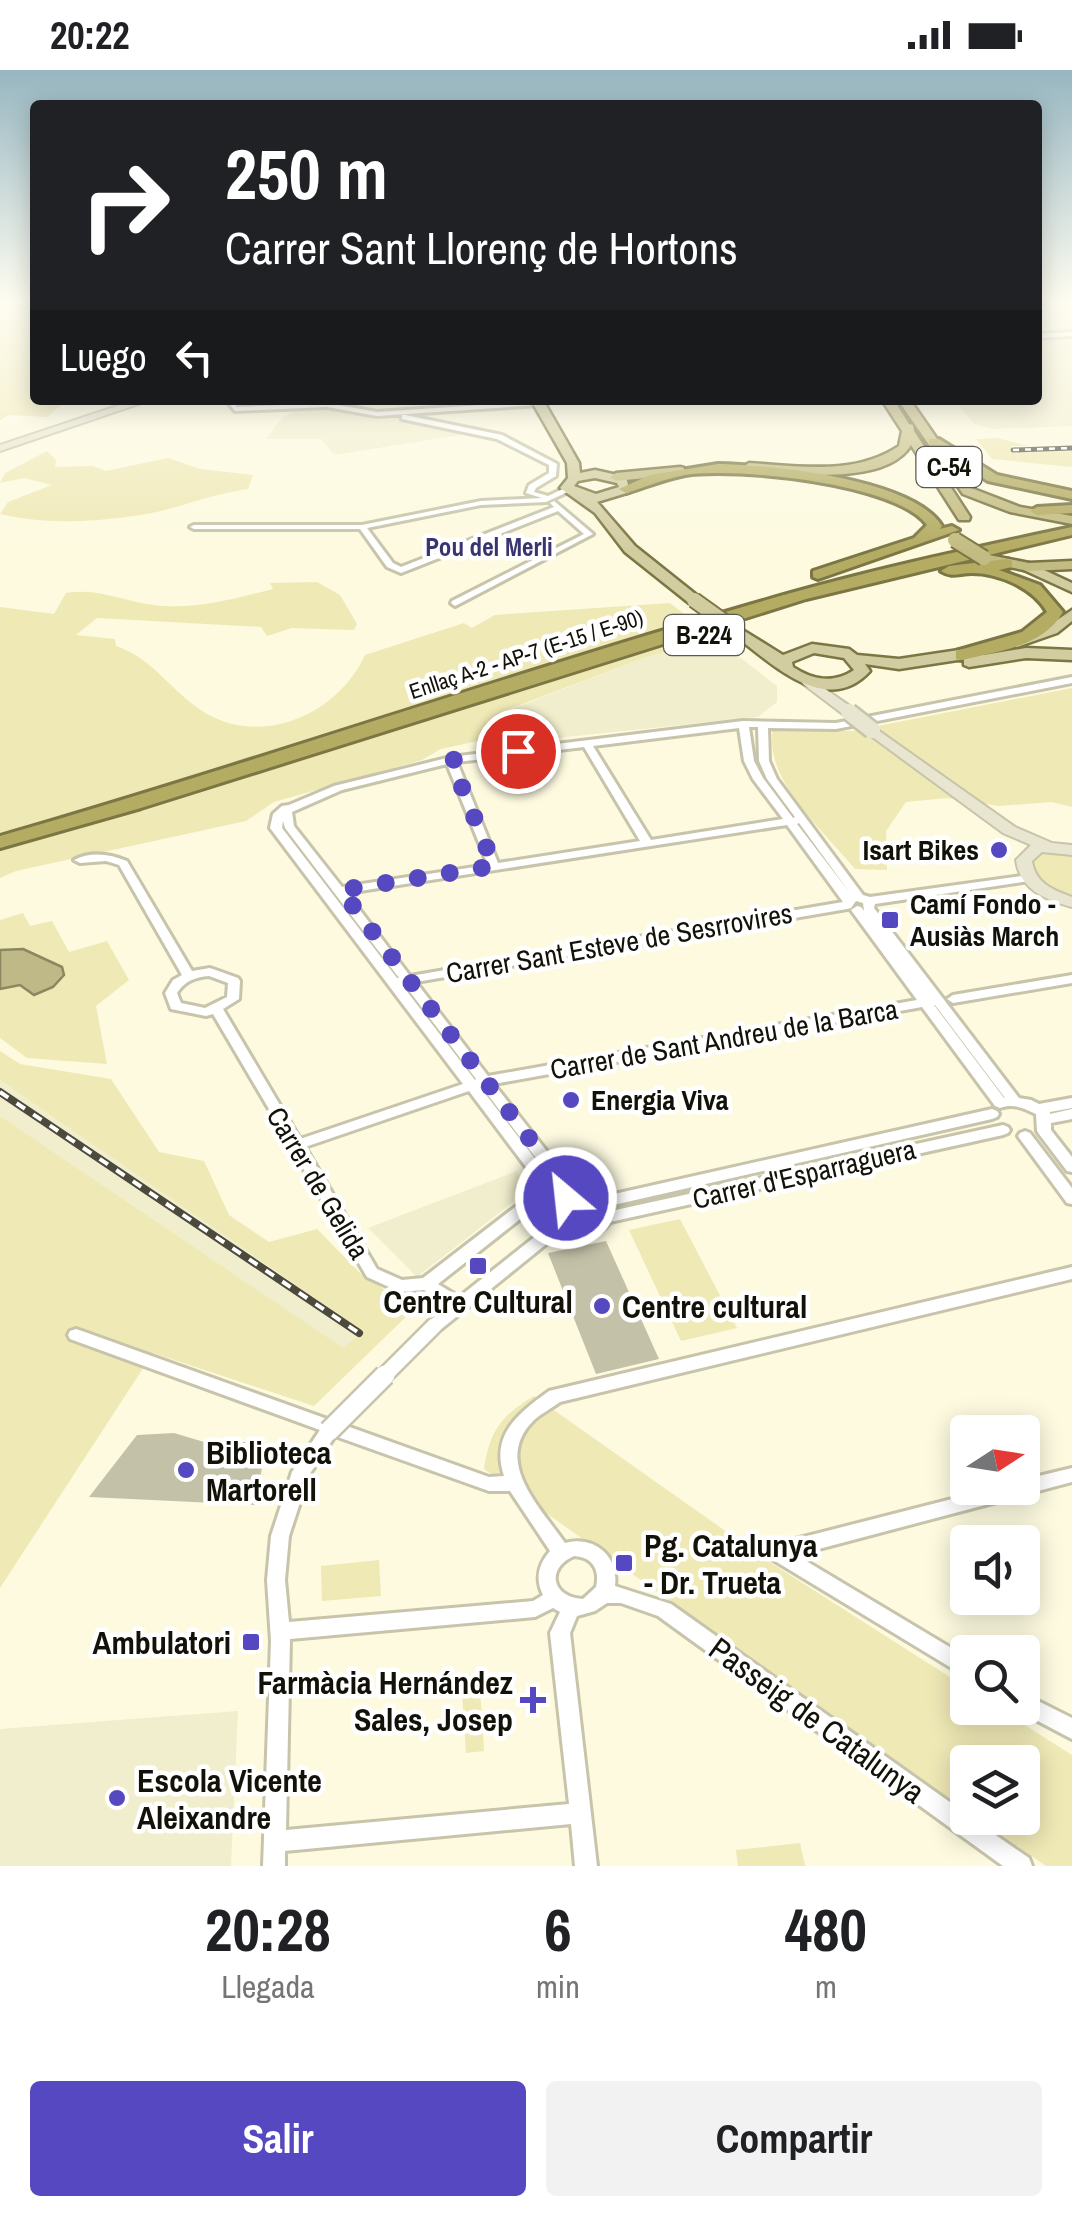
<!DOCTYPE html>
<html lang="es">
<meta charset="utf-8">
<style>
body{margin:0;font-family:"Archivo Narrow",sans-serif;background:#f2f2f2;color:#202124;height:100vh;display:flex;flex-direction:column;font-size:38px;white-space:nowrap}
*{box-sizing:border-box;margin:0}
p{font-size:32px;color:#757577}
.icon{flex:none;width:55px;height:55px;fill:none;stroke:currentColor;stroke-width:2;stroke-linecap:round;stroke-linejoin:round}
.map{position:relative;height:1796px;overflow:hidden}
.sheet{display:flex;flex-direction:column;background:#fff;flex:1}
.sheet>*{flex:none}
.top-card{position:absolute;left:30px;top:30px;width:1012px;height:305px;border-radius:10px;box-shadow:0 5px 25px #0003;background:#202124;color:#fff;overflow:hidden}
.needle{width:65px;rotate:78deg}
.fabs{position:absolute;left:950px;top:1345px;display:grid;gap:20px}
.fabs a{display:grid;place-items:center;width:90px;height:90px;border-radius:10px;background:#fff;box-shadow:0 5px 25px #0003;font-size:50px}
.pin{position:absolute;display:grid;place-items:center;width:85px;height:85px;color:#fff;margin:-42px;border:5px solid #fff;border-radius:50%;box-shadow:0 2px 10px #0007}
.me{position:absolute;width:110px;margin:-55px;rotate:332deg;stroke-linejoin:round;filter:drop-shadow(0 0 8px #0008)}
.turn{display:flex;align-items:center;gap:35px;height:210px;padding:0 30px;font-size:45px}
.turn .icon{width:130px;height:130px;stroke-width:2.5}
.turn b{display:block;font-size:70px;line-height:85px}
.then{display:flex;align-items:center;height:95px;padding:0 30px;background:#0003;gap:20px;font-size:38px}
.eta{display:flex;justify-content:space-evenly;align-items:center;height:170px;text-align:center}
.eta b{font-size:60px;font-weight:700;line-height:70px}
.button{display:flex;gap:20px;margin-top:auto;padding:20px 30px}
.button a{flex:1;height:115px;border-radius:10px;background:#5648c0;color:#fff;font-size:40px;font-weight:700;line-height:115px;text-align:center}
.button a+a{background:#f2f2f2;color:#202124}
.status{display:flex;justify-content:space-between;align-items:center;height:70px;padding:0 50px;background:#fff;direction:ltr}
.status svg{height:28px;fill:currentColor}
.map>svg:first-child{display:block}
.built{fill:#f1eecd}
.green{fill:#efe9b6}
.water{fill:#beb987;stroke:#8b8761;stroke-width:2.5}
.building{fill:#c3c1a8}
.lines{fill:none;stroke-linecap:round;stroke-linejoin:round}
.minor-casing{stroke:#c7c4ab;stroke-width:6}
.secondary-casing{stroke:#c7c4ab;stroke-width:4}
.primary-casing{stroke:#7c7644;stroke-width:5}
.trunk-casing{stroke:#7c7644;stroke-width:5}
.motorway-casing{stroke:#7c7644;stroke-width:6}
.minor{fill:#fff;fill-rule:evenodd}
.secondary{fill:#e8e6d0;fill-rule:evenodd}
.primary{fill:#d2cda1;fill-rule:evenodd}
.trunk{fill:#c3bc82;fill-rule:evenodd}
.motorway{fill:#b4ac63;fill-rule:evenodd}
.rail-far1-casing{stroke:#4c4a3d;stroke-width:5}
.rail-casing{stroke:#4c4a3d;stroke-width:8}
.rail-far1{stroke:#fff;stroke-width:2.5;stroke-dasharray:6;stroke-linecap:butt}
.rail{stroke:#fff;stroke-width:4;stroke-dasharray:10;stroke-linecap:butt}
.minor-bridge-far1-casing{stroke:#c7c4ab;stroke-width:20;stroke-linecap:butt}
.minor-bridge-casing{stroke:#c7c4ab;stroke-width:24;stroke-linecap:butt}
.secondary-bridge-casing{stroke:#c7c4ab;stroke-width:21;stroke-linecap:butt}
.primary-bridge-casing{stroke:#7c7644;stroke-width:18;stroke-linecap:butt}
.trunk-bridge-casing{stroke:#7c7644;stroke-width:18;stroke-linecap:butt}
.minor-bridge-far1{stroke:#fff;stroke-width:15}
.minor-bridge{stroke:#fff;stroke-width:19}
.secondary-bridge{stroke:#e8e6d0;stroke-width:16}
.primary-bridge{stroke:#d2cda1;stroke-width:14}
.trunk-bridge{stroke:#c3bc82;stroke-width:14}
.route{stroke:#5648c0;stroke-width:18;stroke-dasharray:0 32.4}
.poi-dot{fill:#5648c0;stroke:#fff;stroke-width:4}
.labels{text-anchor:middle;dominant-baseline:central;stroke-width:9;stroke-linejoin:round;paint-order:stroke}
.far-street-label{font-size:22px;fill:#131209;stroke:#fff}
.shield{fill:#fff;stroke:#5a5953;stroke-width:2.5}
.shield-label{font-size:25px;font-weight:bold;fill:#131209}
.far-neighbourhood-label{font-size:25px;font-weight:bold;fill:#383470;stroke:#fff}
.poi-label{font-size:28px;font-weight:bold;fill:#131209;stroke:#fff;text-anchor:start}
.street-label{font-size:28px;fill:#131209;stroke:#fff}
.near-poi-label{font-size:32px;font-weight:bold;fill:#131209;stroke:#fff;text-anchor:start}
.near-street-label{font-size:32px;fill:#131209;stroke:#fff}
</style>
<div class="status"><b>20:22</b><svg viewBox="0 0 49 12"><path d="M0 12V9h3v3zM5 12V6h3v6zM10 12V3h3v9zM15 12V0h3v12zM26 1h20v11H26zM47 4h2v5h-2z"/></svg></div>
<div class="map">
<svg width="1072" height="1796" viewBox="0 0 1072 1796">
<rect width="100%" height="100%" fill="#fdfae0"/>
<path class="built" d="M 1038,230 L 1072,230 L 1072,259 L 1038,260 Z
M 1038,270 L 1072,270 L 1072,356 L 994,359 L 974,354 L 955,330 L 1038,330 Z
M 328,337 L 444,355 L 473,363 L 334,385 L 321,369 L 266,369 L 282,348 L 300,338 Z
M 716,569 L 777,616 L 777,632 L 758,647 L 557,668 L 529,660 L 507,641 L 646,587 Z
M 0,1010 L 102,1079 L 364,1261 L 343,1279 L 10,1053 L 0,1046 Z
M 517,1101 L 526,1122 L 417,1207 L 368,1158 Z
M 238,1641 L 231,1796 L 0,1796 L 0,1659 Z"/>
<path class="green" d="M 0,230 L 35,230 L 35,330 L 67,330 L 47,347 L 9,345 L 0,350 Z
M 998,368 L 1028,376 L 1011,376 L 1015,383 L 1072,381 L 1072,397 L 992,389 L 976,369 Z
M 47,381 L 56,390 L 55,397 L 93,396 L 106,401 L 168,388 L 200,399 L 253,405 L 248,419 C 210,424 178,439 141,445 C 95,452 45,455 0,444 L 8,432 L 52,415 L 24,408 L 0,413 L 5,403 Z
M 317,512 L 340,525 L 357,554 L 354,560 L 292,558 L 267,566 L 261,557 L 97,548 L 76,565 L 115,569 L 116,576 C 154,588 174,626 209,645 C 267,676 339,642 365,585 L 464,553 L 472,558 L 495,545 L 670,533 L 716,569 L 646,587 L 507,640 L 529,660 L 441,679 L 422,690 L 274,732 L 246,751 L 16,801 L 0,808 L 0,537 L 54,544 L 66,523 C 102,517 129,535 165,536 C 202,538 237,528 273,519 L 270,513 Z
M 1072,618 L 1072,737 L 1052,732 L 999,736 L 947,728 L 906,732 L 886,761 L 887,800 L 855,799 C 825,762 763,710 773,659 L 852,661 Z
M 1039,781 L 1072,784 L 1072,827 L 1036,807 L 1030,788 Z
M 23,843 L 30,856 L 52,851 L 69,882 L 107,871 L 129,910 L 96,936 L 107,994 L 27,988 L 0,968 L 0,850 Z
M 0,981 L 20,994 L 111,1009 L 159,1082 L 204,1091 L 229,1145 L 269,1172 L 317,1159 L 361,1204 L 414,1239 L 314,1336 L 153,1283 L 0,1518 L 0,1046 L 343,1278 L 363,1261 L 0,1010 Z
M 680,1149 L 737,1258 L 681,1271 L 629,1160 Z
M 534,1326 L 768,1491 L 967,1618 L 968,1638 L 998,1638 L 1072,1685 L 1072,1796 L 1046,1796 L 977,1748 L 1022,1748 L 1022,1692 L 968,1692 L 967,1741 L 484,1399 C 490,1360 501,1346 534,1326 Z
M 379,1490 L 381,1526 L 322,1531 L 321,1496 Z
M 479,1603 L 484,1681 L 466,1683 L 461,1605 Z
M 800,1773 L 805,1796 L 738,1796 L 736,1780 Z"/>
<path class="water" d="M 23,879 L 62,897 L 64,905 L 53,917 L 34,925 L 20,915 L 0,919 L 0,880 Z"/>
<path class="building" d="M 606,1171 L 659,1289 L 596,1304 L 548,1183 Z
M 174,1363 L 204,1372 L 266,1372 L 256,1435 L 89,1427 L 137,1365 Z"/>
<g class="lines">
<g class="minor-casing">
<path id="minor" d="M 1072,262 L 1072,266 L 1038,268 L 1038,264 Z
M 226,330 L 232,330 L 237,337 L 327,333 L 377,342 L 539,331 L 542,333 L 539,335 L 377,346 L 327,337 L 235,341 Z
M 405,345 L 502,365 L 557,394 L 556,406 L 536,418 L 534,422 L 548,426 L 565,418 L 572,420 L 546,432 L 481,435 L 367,458 L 393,493 L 401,497 L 554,437 L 550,433 L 554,431 L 593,464 L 455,536 L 451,533 L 452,531 L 584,464 L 558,441 L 401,503 L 387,497 L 360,459 L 194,459 L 190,457 L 194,455 L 362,455 L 481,431 L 542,428 L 526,423 L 529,415 L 549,403 L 549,395 L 497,369 L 402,349 L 402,345 Z
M 1072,607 L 1072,613 L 836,659 L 768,658 L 769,691 L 777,709 L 863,825 L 870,827 L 1029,805 L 1035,808 L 1029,811 L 875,834 L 874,838 L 1019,1028 L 1031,1030 L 1039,1034 L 1072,1028 L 1072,1038 L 1050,1042 L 1050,1044 L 1072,1039 L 1072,1049 L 1051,1053 L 1051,1060 L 1072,1087 L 1072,1102 L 1067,1101 L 1039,1064 L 1037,1061 L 1036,1044 C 1024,1038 1013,1033 1000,1038 L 995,1036 L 922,937 L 494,1014 L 578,1121 L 594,1124 L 601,1127 L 992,1039 L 997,1041 L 999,1044 L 997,1047 L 992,1049 L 609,1136 L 611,1141 L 1003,1055 L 1008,1057 L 1010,1060 L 1008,1063 L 1003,1065 L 610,1152 C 599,1168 578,1172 560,1163 L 440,1260 L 434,1262 L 428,1260 L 426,1256 L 428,1252 L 448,1236 L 424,1220 L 400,1222 L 367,1207 L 293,1081 L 287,1076 L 289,1073 L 213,944 L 206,946 L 171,939 L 165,923 L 173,910 L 182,905 L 119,795 L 106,791 L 80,793 L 74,790 C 91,781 110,784 127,791 L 192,901 L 210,898 L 238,908 L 240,911 L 239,929 L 223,939 L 300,1069 L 463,1014 L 270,758 L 273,744 L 282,736 L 289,735 L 334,716 L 451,687 L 743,651 L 836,653 ZM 749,657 L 758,657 L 759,691 L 767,709 L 795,747 L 793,748 L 763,708 L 754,691 ZM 739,658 L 744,691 L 753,709 L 783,749 L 651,770 L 593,676 ZM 584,677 L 640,771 L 498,793 L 457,692 ZM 447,694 L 488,795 L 342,817 L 294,756 L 292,742 L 342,720 ZM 283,751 L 285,758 L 399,908 L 397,908 L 282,758 ZM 799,753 L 850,823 L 797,754 ZM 787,755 L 843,832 L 410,906 L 347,823 ZM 856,831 L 863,833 L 864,841 L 929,928 L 861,837 L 857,836 L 851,840 L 917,930 L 488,1006 L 416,912 L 847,839 L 851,838 ZM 209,906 L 228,913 L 227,927 L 205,938 L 181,933 L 177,923 C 185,911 195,907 209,906 ZM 404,914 L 476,1009 L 475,1010 L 402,915 ZM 934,935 L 935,935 L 1005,1028 L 1004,1028 ZM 480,1017 L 482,1017 L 564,1125 L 563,1125 ZM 469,1021 L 541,1117 L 423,1208 L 402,1210 L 377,1199 L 305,1077 ZM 548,1127 L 552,1133 L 548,1138 L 551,1154 L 459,1227 L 438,1214 ZM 575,1132 C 587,1133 595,1134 597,1147 L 592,1154 L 575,1157 L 566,1153 L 563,1140 Z
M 1072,905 L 1072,913 L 953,933 L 947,929 L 953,925 Z
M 1025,1061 L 1030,1063 L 1072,1118 L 1072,1134 L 1067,1133 L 1020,1069 L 1018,1066 L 1020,1063 Z
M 1072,1197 L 1072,1209 L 560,1332 C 552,1338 542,1343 534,1350 C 492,1391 540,1437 565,1473 C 594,1465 619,1486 615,1516 L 671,1534 L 968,1745 L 968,1748 L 971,1748 L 1029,1788 L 1032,1796 L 1003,1796 L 658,1546 L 621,1533 L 607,1533 L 595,1541 L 577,1546 L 570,1563 L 597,1796 L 575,1796 L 571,1754 L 285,1781 L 285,1796 L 263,1796 L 271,1571 L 267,1510 L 271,1466 L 292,1402 L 320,1360 L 70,1269 L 68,1265 L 70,1261 L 76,1259 L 82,1261 L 489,1407 L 504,1406 C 490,1364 519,1343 549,1321 ZM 335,1366 L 489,1421 L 510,1421 L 550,1481 C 538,1495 535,1509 543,1525 L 533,1531 L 289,1552 L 285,1510 L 289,1466 L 309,1405 ZM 574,1486 C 593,1487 600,1500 596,1517 L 583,1529 C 551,1527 546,1498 574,1486 ZM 553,1538 L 560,1542 L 550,1563 L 569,1734 L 286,1760 L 290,1569 L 535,1547 Z
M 1072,1398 L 1072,1412 L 796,1485 L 968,1588 L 968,1608 L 770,1488 L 767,1482 L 770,1476 L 776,1474 L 995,1418 L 1022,1418 L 1022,1410 Z
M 1022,1623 L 1072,1648 L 1072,1669 L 1015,1639 L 1022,1638 Z"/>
</g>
<g class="secondary-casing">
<path id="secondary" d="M 135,330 L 150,330 L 0,381 L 0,375 Z
M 808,607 L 854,639 L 854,645 L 844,645 L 803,614 L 801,611 Z
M 872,656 L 1015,757 L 1052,773 L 1072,775 L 1072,785 L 1042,782 L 1032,791 C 1035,813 1053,820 1072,827 L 1072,837 C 1046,830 1020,820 1016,790 L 1031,775 L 1003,763 L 867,663 L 865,660 Z"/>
</g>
<g class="primary-casing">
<path id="primary" d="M 531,330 L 543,330 L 579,393 L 580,403 L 595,400 L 626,407 L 630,422 L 597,432 L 635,476 L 699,527 L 699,533 L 689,533 L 625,482 L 595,443 L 560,418 L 568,408 L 567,393 ZM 595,408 L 617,413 L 619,417 L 596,424 L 574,416 L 578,411 Z
M 1029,493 L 1072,513 L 1072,522 L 1024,500 L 1024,494 Z
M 1072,540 L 1072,551 L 1057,563 L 1017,577 L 1010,573 L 1047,557 Z
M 733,554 L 783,585 L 812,574 L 849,579 L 857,585 L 899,589 L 979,577 L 984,579 L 984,585 L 1026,578 L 1072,580 L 1072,590 L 1026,588 L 969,597 L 964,595 L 964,589 L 899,599 L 865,594 L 870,601 C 824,651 766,587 728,561 L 728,555 ZM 814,583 L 844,588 L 854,600 C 833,614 813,610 793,597 L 792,592 Z"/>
</g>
<g class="trunk-casing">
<path id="trunk" d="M 882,330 L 894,330 L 909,354 L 913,355 L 914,361 L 970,447 L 969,450 L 959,450 L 911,375 C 886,417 791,403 749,401 L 743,397 L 749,393 C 800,396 854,406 899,376 L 902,361 Z
M 898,330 L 910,330 L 971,418 L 1020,437 L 1072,446 L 1072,454 L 1010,442 L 963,424 Z
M 680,397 L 684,398 L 684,404 L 616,411 L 610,407 L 616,403 Z
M 984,484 L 1029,493 L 1072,491 L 1072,499 L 1029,501 L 979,491 L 977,488 Z"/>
</g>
<g class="motorway-casing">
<path id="motorway" d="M 929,369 L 939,369 L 997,405 L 1072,421 L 1072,429 L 988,411 L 929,375 Z
M 718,394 C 771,395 913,409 942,456 L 940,459 L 952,456 L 959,460 L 818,509 L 813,507 L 813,501 L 914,468 L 927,455 C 897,413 735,397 685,405 C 664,409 646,417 626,423 L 619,419 L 650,405 Z
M 1072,435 L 1072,443 L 1037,445 L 1030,441 L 1037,437 Z
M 1072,457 L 1072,465 L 806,529 L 141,738 L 0,778 L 0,766 C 265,690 526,598 791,523 C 884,497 978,477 1072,457 Z
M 1007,489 L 1012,491 L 1012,497 L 999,500 L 1040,515 L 1063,542 C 1043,577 998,581 962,590 L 956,589 L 956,581 L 1022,562 L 1047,542 C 1033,517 997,503 972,503 C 959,503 952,508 941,501 L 949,496 Z"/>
</g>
<use href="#minor" class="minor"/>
<use href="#secondary" class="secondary"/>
<use href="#primary" class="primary"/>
<use href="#trunk" class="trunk"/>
<use href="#motorway" class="motorway"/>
<g class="rail-far1-casing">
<path id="rail-far1" d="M 1013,380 L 1072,378"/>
</g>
<g class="rail-casing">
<path id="rail" d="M 0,1022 L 359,1263"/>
</g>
<use href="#rail-far1" class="rail-far1"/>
<use href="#rail" class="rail"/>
<g class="minor-bridge-far1-casing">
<path id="minor-bridge-far1" d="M 382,1308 L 434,1256"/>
</g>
<g class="minor-bridge-casing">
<path id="minor-bridge" d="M 329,1361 L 385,1305"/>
</g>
<g class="secondary-bridge-casing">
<path id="secondary-bridge" d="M 849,642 L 872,660"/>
</g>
<g class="primary-bridge-casing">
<path id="primary-bridge" d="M 694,530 L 733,558"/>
</g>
<g class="trunk-bridge-casing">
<path id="trunk-bridge" d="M 955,470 L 984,488"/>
</g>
<use href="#minor-bridge-far1" class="minor-bridge-far1"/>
<use href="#minor-bridge" class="minor-bridge"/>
<use href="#secondary-bridge" class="secondary-bridge"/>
<use href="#primary-bridge" class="primary-bridge"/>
<use href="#trunk-bridge" class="trunk-bridge"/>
</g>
<linearGradient id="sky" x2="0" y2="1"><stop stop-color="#97b6c1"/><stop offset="0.48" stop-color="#fefdf1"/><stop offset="1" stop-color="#fefdf1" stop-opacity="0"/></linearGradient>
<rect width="1072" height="481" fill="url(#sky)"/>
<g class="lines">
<path class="route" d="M 518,681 L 451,690 L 494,796 L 341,820 L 573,1126 L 566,1128"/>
</g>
<g class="poi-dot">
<circle cx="999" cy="780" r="10"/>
<rect x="880" y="840" width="20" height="20" rx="5"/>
<circle cx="571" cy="1030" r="10"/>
<rect x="468" y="1186" width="20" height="20" rx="5"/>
<circle cx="602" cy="1236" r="10"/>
<circle cx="186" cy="1400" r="10"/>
<rect x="614" y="1483" width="20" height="20" rx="5"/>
<rect x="241" y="1562" width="20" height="20" rx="5"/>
<path d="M528 1615h10v10h10v10h-10v10h-10v-10h-10v-10h10z"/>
<circle cx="117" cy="1728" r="10"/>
</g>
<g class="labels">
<g class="far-street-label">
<text transform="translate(526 584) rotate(-18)">Enllaç A-2 - AP-7 (E-15 / E-90)</text>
</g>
<g class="shield">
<rect x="916.5" y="377" width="65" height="40" rx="8"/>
<rect x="664" y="545" width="80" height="40" rx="8"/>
</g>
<g class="shield-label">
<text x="949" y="397">C-54</text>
<text x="704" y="565">B-224</text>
</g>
<g class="far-neighbourhood-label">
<text x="489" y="477">Pou del Merli</text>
</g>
<g class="poi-label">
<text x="979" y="780" text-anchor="end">Isart Bikes</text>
<text x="910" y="834">Camí Fondo -<tspan x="910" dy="32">Ausiàs March</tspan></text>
<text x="591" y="1030">Energia Viva</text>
</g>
<g class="street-label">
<text transform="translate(619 873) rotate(-10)">Carrer Sant Esteve de Sesrrovires</text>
<text transform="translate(724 969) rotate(-10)">Carrer de Sant Andreu de la Barca</text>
<text transform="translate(804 1104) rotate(-13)">Carrer d'Esparraguera</text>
<text transform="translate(318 1113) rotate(59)">Carrer de Gelida</text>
</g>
<g class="near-poi-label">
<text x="478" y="1231" text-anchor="middle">Centre Cultural</text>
<text x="622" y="1236">Centre cultural</text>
<text x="206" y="1382">Biblioteca<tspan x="206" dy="37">Martorell</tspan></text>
<text x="644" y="1475">Pg. Catalunya<tspan x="644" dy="37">- Dr. Trueta</tspan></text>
<text x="231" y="1572" text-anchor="end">Ambulatori</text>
<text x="513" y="1612" text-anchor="end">Farmàcia Hernández<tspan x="513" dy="37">Sales, Josep</tspan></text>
<text x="137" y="1710">Escola Vicente<tspan x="137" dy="37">Aleixandre</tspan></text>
</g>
<g class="near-street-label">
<text transform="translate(817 1650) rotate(36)">Passeig de Catalunya</text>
</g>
</g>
</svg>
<div class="fabs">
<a><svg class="needle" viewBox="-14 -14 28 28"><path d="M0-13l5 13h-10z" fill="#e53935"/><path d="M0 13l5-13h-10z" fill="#757577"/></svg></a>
<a><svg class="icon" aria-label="sound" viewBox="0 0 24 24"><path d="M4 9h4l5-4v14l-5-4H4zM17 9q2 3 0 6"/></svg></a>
<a><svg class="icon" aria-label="search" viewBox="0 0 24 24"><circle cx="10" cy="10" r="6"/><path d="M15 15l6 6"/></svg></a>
<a><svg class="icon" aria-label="layers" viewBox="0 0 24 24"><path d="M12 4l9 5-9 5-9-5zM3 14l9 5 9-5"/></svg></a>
</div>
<div class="pin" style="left:518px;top:681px;background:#d93025"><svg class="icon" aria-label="arrive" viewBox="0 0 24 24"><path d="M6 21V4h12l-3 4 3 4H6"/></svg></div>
<svg class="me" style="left:566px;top:1128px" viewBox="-20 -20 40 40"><circle r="17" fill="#5648c0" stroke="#fff" stroke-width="3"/><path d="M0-11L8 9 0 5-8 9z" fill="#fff"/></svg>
<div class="top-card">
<div class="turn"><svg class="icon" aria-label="right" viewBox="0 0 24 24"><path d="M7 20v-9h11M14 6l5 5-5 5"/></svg><div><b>250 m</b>Carrer Sant Llorenç de Hortons</div></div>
<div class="then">Luego<svg class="icon" aria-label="left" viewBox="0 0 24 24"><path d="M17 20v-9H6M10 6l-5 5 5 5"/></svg></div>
</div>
</div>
<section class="sheet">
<div class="eta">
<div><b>20:28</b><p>Llegada</p></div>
<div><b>6</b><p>min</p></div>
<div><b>480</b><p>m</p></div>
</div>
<div class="button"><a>Salir</a><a>Compartir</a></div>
</section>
